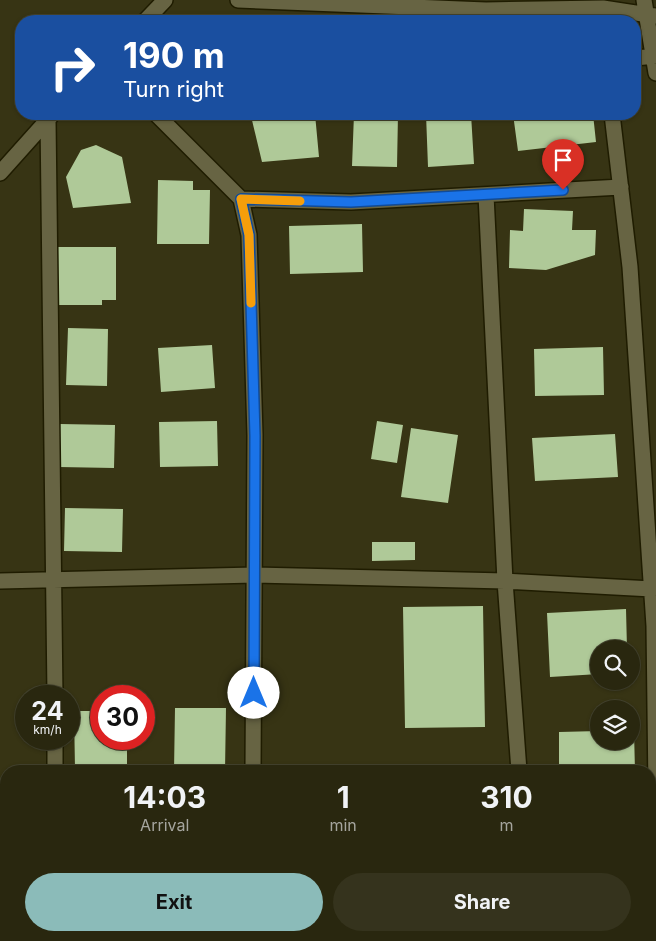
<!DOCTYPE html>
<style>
body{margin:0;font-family:Inter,sans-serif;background:#35331d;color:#f1f3f6;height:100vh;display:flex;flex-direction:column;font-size:19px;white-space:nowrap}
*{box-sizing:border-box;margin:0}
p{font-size:16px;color:#a5a59e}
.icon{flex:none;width:28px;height:28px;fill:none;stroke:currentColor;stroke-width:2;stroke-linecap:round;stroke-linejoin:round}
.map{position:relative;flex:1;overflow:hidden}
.panel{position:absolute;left:0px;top:765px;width:656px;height:176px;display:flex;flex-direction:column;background:#29270f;border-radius:20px 20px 0 0;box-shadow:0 1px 4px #0004,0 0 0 1px #45442f}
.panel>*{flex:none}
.banner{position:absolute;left:15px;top:15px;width:626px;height:105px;border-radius:20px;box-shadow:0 1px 4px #0004,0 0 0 1px #45442f;background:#1a4fa0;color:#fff;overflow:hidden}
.tools{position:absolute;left:590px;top:640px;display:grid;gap:10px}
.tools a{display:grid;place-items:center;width:50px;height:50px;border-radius:50%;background:#29270f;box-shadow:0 1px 4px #0004,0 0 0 1px #45442f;font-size:25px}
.speed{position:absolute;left:15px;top:685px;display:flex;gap:10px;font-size:25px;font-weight:700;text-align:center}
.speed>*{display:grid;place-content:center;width:65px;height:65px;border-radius:50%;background:#29270f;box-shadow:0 1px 4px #0004,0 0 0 1px #45442f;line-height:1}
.speed small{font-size:12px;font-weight:400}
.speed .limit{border:8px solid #d22;background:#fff;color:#111}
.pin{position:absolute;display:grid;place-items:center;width:42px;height:42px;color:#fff;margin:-51px -21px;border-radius:50% 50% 50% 0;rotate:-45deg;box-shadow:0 0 5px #0007}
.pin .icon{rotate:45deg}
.me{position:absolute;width:55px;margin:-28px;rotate:0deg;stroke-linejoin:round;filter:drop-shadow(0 0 4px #0008)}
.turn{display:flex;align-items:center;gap:18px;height:105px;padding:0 25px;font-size:22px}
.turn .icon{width:65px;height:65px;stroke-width:2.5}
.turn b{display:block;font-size:35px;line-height:42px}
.eta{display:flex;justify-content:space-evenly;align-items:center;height:85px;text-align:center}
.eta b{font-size:30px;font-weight:700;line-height:35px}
.action{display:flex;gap:10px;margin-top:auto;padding:10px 25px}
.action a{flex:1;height:58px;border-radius:30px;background:#8bbbb9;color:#111;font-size:20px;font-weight:700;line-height:58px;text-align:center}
.action a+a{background:#35331d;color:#f1f3f6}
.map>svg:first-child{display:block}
.building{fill:#afc998}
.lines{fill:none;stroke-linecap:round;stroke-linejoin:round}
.minor-casing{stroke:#1f1c00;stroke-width:18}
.minor{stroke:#676443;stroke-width:15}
.route-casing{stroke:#114b97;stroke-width:12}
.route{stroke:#1a73e8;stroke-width:9}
.slow{stroke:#f59e0b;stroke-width:9}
</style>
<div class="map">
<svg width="656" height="941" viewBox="0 0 656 941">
<rect width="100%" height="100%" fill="#373414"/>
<path class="building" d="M 579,15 L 580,21 L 543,21 L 543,20 Z
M 288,114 L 315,114 L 319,157 L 262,162 L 251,116 Z
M 354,114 L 398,114 L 397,167 L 352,166 Z
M 426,114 L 471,114 L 474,164 L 428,167 Z
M 513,114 L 593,114 L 596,142 L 518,151 Z
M 96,145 L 122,157 L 131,203 L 73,208 L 66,177 L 81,150 Z
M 158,180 L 193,181 L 193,190 L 210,190 L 209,244 L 157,244 Z
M 524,209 L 573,211 L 572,230 L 596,230 L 595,255 L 546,270 L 509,268 L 510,230 L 523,231 Z
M 362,224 L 363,272 L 290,274 L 289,226 Z
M 56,247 L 116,247 L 116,300 L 102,300 L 102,305 L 56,305 Z
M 68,328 L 108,329 L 107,386 L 66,385 Z
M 212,345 L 215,388 L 161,392 L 158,348 Z
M 603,347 L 604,395 L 535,396 L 534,349 Z
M 217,421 L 218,466 L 160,467 L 159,422 Z
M 377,421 L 403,425 L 397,463 L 371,459 Z
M 60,424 L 115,425 L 114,468 L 59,467 Z
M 411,428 L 458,435 L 448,503 L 401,497 Z
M 615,434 L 618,477 L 535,481 L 532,438 Z
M 65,508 L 123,509 L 122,552 L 64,551 Z
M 372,542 L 415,542 L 415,560 L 372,561 Z
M 483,606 L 485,727 L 405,728 L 403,607 Z
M 626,609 L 627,649 L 599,649 L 599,674 L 550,677 L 547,613 Z
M 175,708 L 226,708 L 225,771 L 174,771 Z
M 74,711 L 101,711 L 101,739 L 127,739 L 127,769 L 75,769 Z
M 599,731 L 599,741 L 631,741 L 631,731 L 634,731 L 635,771 L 559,771 L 559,732 Z
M 363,768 L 380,770 L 380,771 L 363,771 Z
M 280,935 L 354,935 L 353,941 L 291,941 L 279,938 Z
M 421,935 L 487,935 L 486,941 L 420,941 Z"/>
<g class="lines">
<g class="minor-casing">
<path id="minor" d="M 238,0 L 486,10 L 603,8 L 656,16
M 644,0 L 656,73
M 145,21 L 165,0
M 635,58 L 656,56
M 156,114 L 241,199 L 249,235 L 255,435 L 253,771
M 612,114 L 630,267 L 654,626 L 656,791 L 650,841
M 48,119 L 55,696
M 0,173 L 51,116
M 486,195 L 505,581 L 519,771
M 241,199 L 351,202 L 621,187
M 0,581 L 255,575 L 505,581 L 652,589
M 55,739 L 55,771
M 56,935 L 56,941
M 252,941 L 252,935
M 638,941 L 639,935"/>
</g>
<use href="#minor" class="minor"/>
</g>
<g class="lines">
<g class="route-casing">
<path id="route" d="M 254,693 L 255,436 L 249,235 L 241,199 L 351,202 L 563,190"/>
</g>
<use href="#route" class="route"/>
<path class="slow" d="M 251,303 L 249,235 L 241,199 L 300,201"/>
</g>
</svg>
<div class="tools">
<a><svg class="icon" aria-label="search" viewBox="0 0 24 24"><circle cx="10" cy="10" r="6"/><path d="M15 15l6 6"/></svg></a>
<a><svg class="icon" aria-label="layers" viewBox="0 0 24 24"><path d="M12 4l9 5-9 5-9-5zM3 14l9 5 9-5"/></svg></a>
</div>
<div class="speed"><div>24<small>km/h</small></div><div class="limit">30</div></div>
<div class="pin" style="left:563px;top:190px;background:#d93025"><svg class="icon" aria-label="arrive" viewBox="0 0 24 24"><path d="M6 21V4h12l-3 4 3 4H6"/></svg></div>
<svg class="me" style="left:254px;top:693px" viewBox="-20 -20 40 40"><circle r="19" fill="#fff"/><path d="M0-13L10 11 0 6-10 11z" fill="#1a73e8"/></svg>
<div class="banner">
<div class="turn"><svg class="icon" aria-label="right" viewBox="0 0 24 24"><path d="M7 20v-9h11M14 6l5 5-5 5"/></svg><div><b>190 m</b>Turn right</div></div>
</div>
<section class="panel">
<div class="eta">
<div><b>14:03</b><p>Arrival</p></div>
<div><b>1</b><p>min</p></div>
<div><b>310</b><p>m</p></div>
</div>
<div class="action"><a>Exit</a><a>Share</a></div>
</section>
</div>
